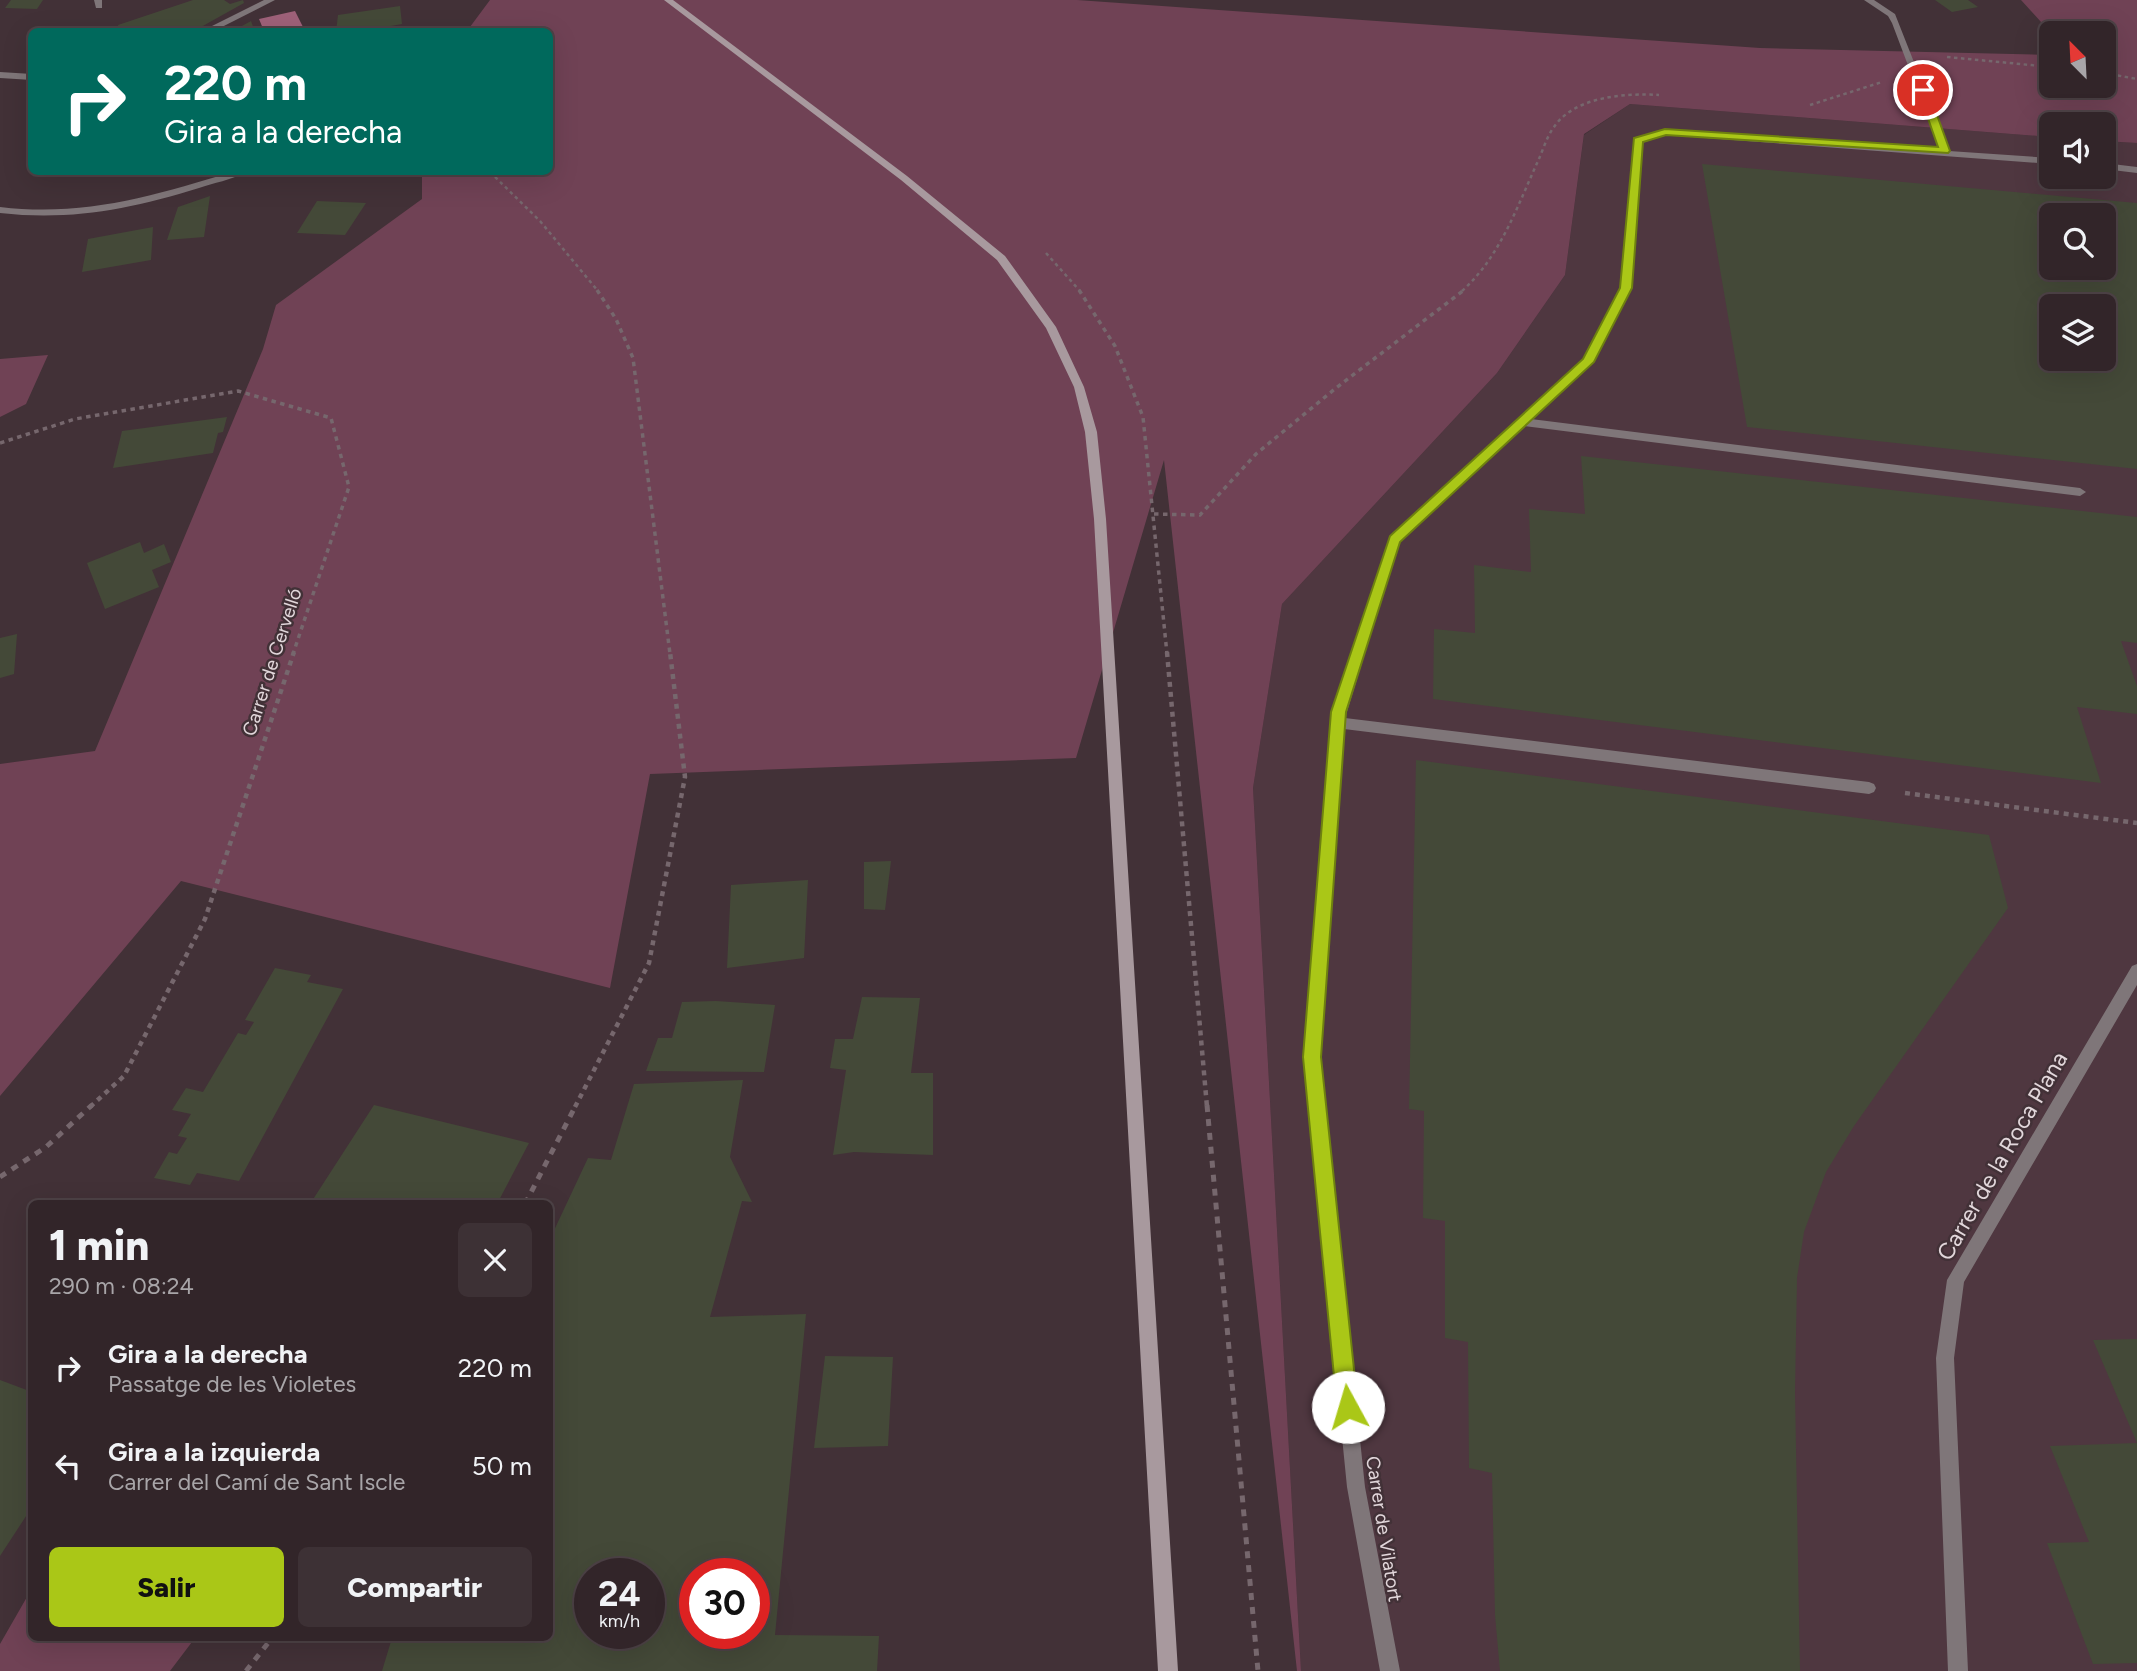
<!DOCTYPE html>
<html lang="es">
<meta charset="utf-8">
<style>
body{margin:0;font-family:Figtree,sans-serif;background:#3d3135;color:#f1f3f6;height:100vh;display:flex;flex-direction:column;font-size:26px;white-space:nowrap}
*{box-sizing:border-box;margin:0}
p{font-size:23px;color:#a8a5a8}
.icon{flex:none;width:38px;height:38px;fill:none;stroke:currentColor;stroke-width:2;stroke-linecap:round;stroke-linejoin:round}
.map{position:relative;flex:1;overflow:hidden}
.details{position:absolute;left:28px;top:1200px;width:525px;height:441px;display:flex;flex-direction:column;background:#322529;border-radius:10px;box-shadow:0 7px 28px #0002,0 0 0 2px #4d4246}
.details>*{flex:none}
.banner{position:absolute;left:28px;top:28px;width:525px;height:147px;border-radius:10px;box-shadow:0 7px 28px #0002,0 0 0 2px #4d4246;background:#00695c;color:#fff;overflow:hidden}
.needle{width:46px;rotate:336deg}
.buttons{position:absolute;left:2039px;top:21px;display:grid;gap:14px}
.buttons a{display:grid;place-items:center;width:77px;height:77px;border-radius:10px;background:#322529;box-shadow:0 7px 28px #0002,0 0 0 2px #4d4246;font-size:35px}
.speed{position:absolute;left:574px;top:1558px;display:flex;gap:14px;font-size:35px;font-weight:700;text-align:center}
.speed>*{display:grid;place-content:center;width:91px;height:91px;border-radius:50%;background:#322529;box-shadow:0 7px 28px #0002,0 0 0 2px #4d4246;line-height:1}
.speed small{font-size:18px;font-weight:400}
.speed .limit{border:10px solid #d22;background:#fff;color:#111}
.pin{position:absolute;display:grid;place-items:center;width:60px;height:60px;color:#fff;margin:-30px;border:4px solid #fff;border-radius:50%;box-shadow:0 2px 7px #0007}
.me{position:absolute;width:77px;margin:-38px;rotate:354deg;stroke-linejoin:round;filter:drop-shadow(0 0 5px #0008)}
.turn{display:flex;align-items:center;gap:24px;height:147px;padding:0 21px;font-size:32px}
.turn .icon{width:91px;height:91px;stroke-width:2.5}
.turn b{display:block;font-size:49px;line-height:60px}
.round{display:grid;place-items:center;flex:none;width:74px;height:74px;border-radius:10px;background:#3d3135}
.summary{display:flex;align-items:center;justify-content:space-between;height:119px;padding:0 21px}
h1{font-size:42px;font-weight:800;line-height:52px}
.action{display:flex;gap:14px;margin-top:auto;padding:14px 21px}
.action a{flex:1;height:80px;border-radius:10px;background:#aac717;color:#111;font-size:28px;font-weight:800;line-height:80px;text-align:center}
.action a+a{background:#3d3135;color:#f1f3f6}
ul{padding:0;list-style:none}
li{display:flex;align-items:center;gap:21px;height:98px;padding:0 21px}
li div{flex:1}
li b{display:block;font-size:26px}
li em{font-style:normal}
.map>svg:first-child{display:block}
.built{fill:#4f3740;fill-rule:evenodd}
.green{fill:#704255}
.water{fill:#9e6179}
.building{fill:#444938;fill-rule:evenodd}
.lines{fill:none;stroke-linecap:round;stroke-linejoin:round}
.path-far3{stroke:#76676d;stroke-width:2.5;stroke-dasharray:3.5 3.5;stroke-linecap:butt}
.path-far2{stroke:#76676d;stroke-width:3.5;stroke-dasharray:4.5 4.5;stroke-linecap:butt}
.path-far1{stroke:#76676d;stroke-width:4.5;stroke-dasharray:5 5;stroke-linecap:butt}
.path{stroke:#76676d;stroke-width:5;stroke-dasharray:7 7;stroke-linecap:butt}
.street{fill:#7f7679;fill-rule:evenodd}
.secondary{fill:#a8999e;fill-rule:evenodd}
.route{fill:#aac717;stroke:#6e810f;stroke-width:2}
.labels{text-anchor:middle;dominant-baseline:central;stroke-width:5;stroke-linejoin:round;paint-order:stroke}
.street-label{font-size:19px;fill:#e2d7db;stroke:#423137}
.near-street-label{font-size:23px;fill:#e2d7db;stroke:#423137}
</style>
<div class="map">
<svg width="2137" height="1671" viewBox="0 0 2137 1671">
<rect width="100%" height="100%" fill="#423137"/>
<path class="built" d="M 1630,104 L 2051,137 L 2051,177 L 2104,177 L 2104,141 L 2137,143 L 2137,1671 L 1301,1671 L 1253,788 L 1282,604 L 1497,373 L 1565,275 L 1584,135 ZM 2051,215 L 2104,215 L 2104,268 L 2051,268 ZM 2051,306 L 2104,306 L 2104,359 L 2051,359 Z"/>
<path class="green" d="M 490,0 L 1077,0 L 1760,48 L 2051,55 L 2051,86 L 2104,86 L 2104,33 L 2051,33 L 2021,0 L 2137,0 L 2137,143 L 2104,141 L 2104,124 L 2051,124 L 2051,137 L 1630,104 L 1584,134 L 1565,275 L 1497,373 L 1282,604 L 1253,788 L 1301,1671 L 1297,1671 L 1164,460 L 1076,758 L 650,774 L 610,988 L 181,881 L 0,1096 L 0,764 L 95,751 L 263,349 L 276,305 L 422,199 L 422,172 L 550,172 L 550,32 L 467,31 Z
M 48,355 L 26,404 L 0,417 L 0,359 Z
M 31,1590 L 32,1638 L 195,1638 L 170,1671 L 0,1671 L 0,1644 Z"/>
<path class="water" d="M 295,11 L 305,31 L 264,31 L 259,19 Z"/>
<path class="building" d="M 11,0 L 43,0 L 37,9 L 5,8 Z
M 193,0 L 224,0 L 230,4 L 243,0 L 244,3 L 192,32 L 119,32 L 118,25 Z
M 1935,0 L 1968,0 L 1978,7 L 1952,12 Z
M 400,6 L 402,24 L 385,27 L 386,32 L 336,32 L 338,15 Z
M 251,21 L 255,32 L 231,32 Z
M 1702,164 L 2137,203 L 2137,469 L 1747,427 ZM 2051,215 L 2104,215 L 2104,268 L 2051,268 ZM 2051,306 L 2104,306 L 2104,359 L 2051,359 Z
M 210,196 L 204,237 L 167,240 L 178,207 Z
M 317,201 L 366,203 L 345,235 L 297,233 Z
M 153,227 L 151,260 L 82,272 L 88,239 Z
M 227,417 L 223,432 L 218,433 L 213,453 L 113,468 L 122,431 Z
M 1581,456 L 2137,517 L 2137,643 L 2121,641 L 2137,686 L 2137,714 L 2077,707 L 2101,783 L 1433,699 L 1434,629 L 1475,633 L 1474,565 L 1531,572 L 1529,509 L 1585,514 Z
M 140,542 L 144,553 L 164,544 L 171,562 L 152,570 L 159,587 L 105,609 L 87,563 Z
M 17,634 L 14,674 L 0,678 L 0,638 Z
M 1416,760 L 1989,835 L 2008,908 L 1854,1126 L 1826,1172 L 1804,1232 L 1797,1278 L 1795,1392 L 1800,1671 L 1500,1671 L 1495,1615 L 1492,1473 L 1469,1468 L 1468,1342 L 1445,1338 L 1445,1221 L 1423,1218 L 1424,1111 L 1409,1109 Z
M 891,861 L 885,910 L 864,909 L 864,862 Z
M 808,880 L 804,958 L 727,968 L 731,885 Z
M 275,968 L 311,975 L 307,982 L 343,989 L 239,1181 L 197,1173 L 190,1185 L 154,1178 L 169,1152 L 177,1154 L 187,1138 L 178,1136 L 191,1114 L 172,1110 L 186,1088 L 203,1092 L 238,1033 L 246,1035 L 254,1022 L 245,1020 Z
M 862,997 L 920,998 L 911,1073 L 933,1073 L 933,1155 L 854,1152 L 833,1155 L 846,1070 L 830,1068 L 835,1039 L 853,1039 Z
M 716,1001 L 775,1005 L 764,1072 L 646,1071 L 658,1038 L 672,1038 L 682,1002 Z
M 743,1080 L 730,1157 L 752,1202 L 742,1201 L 710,1317 L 806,1314 L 775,1635 L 879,1636 L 877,1671 L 382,1671 L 392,1638 L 550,1638 L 550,1239 L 588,1158 L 611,1160 L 634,1084 ZM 590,1573 L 649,1573 L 649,1633 L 590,1633 ZM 695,1573 L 754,1573 L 754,1633 L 695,1633 Z
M 374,1105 L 529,1143 L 497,1204 L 310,1204 Z
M 2137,1339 L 2137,1663 L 2093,1664 L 2047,1543 L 2089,1542 L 2050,1446 L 2137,1443 L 2093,1340 Z
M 825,1356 L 893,1357 L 888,1446 L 814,1448 Z
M 0,1380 L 32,1392 L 32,1507 L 0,1556 Z"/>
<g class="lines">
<path class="path-far3" d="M 1947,57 L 2051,67
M 2104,73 L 2137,79
M 1810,105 L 1882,82
M 490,172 L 540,221 L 598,291
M 1046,253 L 1080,291
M 1462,291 C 1500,257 1517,207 1538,161 C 1543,150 1547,136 1554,127 C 1575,96 1626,93 1659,95"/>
<path class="path-far2" d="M 597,290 L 616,319 L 633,358 L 670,654
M 1079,290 L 1115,346 L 1143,417 L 1167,654
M 0,443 L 75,419 L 238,391 L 331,418 L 349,487 L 293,654
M 1154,514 L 1200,515 L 1256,454 L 1336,388 L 1464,290"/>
<path class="path-far1" d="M 1167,652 L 1207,1107
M 1905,793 L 2137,823
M 90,1107 L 124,1076 L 205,919 L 294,652
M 575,1107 L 649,963 L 685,777 L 670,652"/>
<path class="path" d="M 1207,1105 L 1258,1671
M 0,1177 L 46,1147 L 92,1105
M 525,1204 L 576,1105
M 246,1671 L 272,1638"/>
<path class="street" d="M 94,0 L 102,0 L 102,8 L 96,8 Z
M 264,0 L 275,0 L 212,32 L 200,32 Z
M 1864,0 L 1874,0 L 1895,14 L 1949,151 L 2051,158 L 2051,164 L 1666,135 L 1642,143 L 1631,288 L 1591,363 L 1531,419 L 2080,488 L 2086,492 L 2080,496 L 1524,426 L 1399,542 L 1345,718 L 1869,782 L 1874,784 L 1876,788 L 1874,792 L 1869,794 L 1344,729 L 1320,1057 L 1365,1487 L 1400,1671 L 1380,1671 L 1347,1487 L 1304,1057 L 1332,712 L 1390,537 L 1583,359 L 1621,288 L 1635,139 L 1665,129 L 1940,150 L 1892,23 L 1888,16 Z
M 0,72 L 32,74 L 32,80 L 0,78 Z
M 2104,163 L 2137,167 L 2137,173 L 2104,169 Z
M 232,172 L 245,172 C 232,180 213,183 199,188 C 131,209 71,221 0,213 L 0,207 C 84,217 153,196 232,172 Z
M 2137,964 L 2137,985 L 1964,1282 L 1954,1358 L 1968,1671 L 1948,1671 L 1936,1358 L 1947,1280 L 2132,966 Z"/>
<path class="secondary" d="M 664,0 L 673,0 L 907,176 L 1005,256 L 1056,327 L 1084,387 L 1097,432 L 1106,519 L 1178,1671 L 1158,1671 L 1094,519 L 1085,432 L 1074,387 L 1046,328 L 997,260 L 901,180 Z"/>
</g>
<path class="route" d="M 1923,87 L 1928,90 L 1950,151 L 1948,153 L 1666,135 L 1643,142 L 1632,288 L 1594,362 L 1400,542 L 1346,712 L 1321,1057 L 1358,1407 L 1355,1414 L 1348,1417 L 1340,1414 L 1337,1407 L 1303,1057 L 1331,712 L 1390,536 L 1583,359 L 1620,288 L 1634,138 L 1665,129 L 1938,147 L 1918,90 Z"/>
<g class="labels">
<g class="street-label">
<text transform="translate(272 662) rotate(-72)">Carrer de Cervelló</text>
<text transform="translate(1384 1529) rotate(81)">Carrer de Vilatort</text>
</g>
<g class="near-street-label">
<text transform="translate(2002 1156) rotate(-60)">Carrer de la Roca Plana</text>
</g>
</g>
</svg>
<div class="buttons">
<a><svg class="needle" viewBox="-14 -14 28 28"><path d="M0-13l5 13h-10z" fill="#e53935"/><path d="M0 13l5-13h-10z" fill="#a8a5a8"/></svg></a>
<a><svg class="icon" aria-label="sound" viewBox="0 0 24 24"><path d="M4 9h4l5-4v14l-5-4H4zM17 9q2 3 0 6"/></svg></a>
<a><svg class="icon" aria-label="search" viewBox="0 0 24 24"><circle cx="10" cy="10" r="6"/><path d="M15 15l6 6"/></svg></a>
<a><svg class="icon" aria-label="layers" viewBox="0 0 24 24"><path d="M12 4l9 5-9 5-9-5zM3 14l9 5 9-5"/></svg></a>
</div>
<div class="speed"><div>24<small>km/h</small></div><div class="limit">30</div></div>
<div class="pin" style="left:1923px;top:90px;background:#d93025"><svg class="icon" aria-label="arrive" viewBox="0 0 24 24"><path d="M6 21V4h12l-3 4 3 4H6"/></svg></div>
<svg class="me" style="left:1348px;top:1407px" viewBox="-20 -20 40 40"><circle r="19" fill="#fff"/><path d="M0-13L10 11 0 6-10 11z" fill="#aac717"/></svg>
<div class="banner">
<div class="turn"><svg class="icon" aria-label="right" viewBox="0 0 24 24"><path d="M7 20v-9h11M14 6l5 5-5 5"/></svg><div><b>220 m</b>Gira a la derecha</div></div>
</div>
<section class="details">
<div class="summary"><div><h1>1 min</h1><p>290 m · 08:24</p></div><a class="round"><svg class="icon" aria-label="close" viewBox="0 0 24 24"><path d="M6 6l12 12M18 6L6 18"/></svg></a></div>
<ul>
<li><svg class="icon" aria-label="right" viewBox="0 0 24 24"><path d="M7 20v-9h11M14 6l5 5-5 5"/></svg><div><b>Gira a la derecha</b><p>Passatge de les Violetes</p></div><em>220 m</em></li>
<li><svg class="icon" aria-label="left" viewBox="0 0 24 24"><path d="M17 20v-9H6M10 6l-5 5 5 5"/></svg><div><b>Gira a la izquierda</b><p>Carrer del Camí de Sant Iscle</p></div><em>50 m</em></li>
</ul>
<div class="action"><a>Salir</a><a>Compartir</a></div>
</section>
</div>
